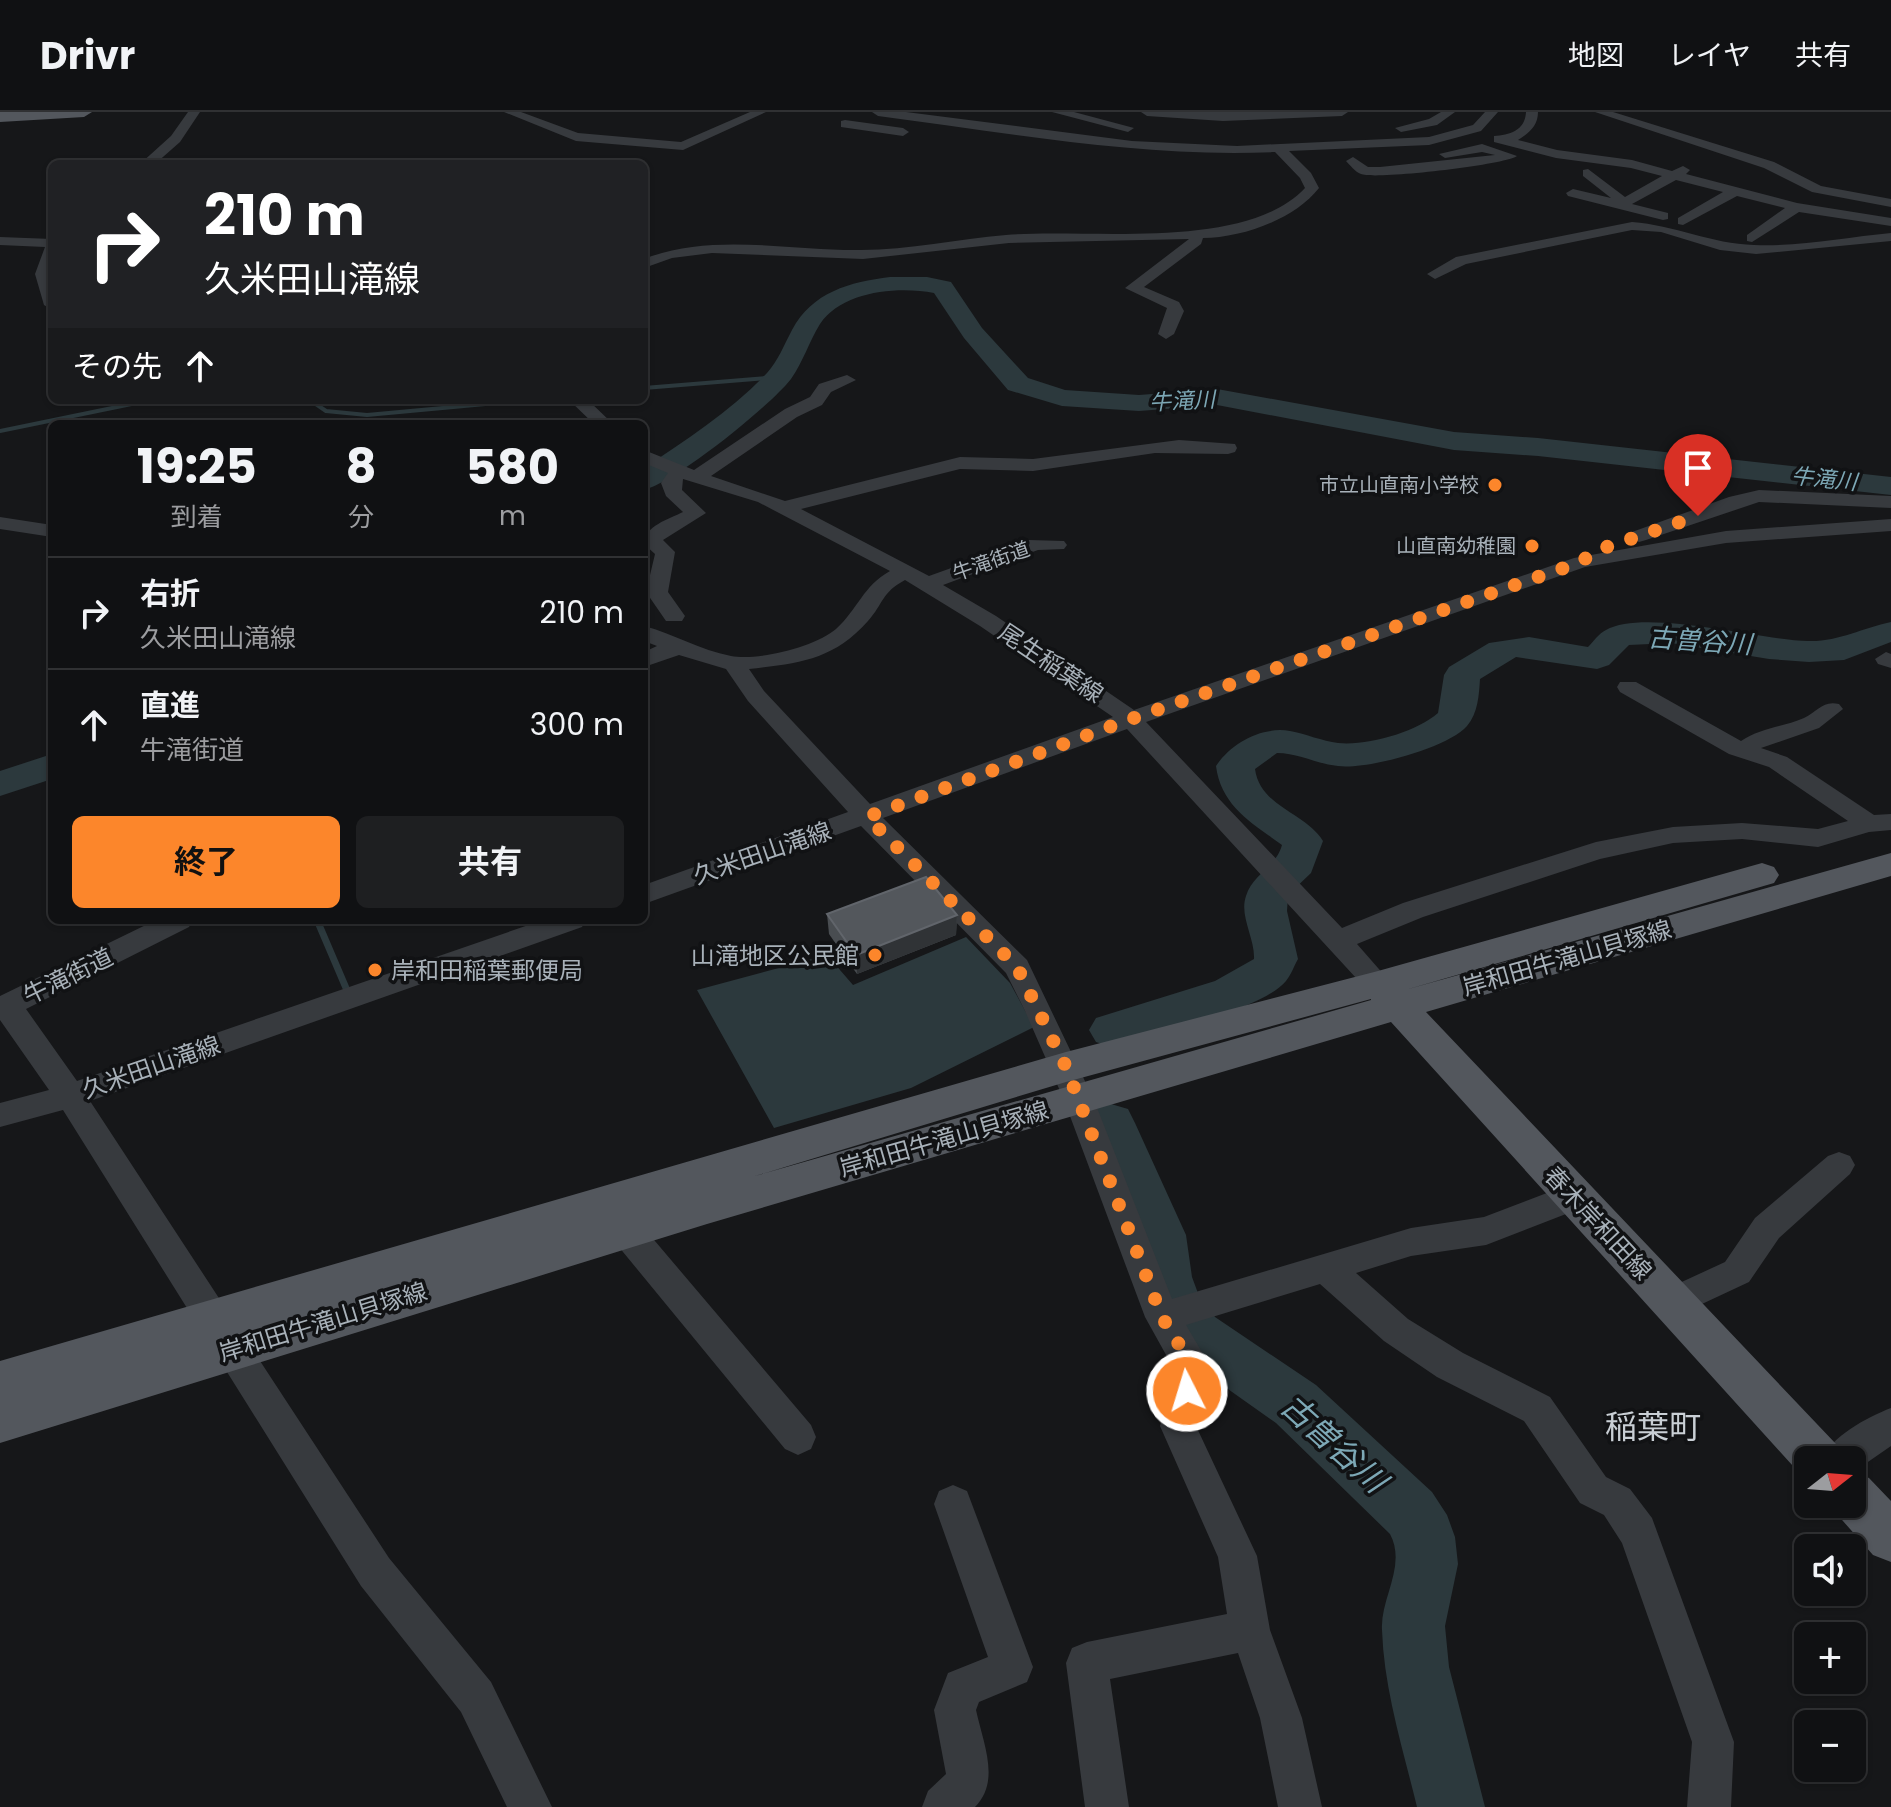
<!DOCTYPE html>
<html lang="ja">
<meta charset="utf-8">
<style>
body{margin:0;font-family:Poppins,"Noto Sans JP",sans-serif;background:#1e1f21;color:#f1f3f6;height:100vh;display:flex;flex-direction:column;font-size:30px;white-space:nowrap}
*{box-sizing:border-box;margin:0}
p{font-size:26px;color:#9c9da0}
.icon{flex:none;width:44px;height:44px;fill:none;stroke:currentColor;stroke-width:2;stroke-linecap:round;stroke-linejoin:round}
.map{position:relative;flex:1;overflow:hidden}
.details{position:absolute;left:48px;top:308px;width:600px;height:504px;display:flex;flex-direction:column;background:#101113;border-radius:12px;box-shadow:0 2px 6px #0004,0 0 0 2px #303133}
.details>*{flex:none}
.guide{position:absolute;left:48px;top:48px;width:600px;height:244px;border-radius:12px;box-shadow:0 2px 6px #0004,0 0 0 2px #303133;background:#202124;color:#fff;overflow:hidden}
.needle{width:52px;rotate:73deg}
.buttons{position:absolute;left:1794px;top:1334px;display:grid;gap:16px}
.buttons a{display:grid;place-items:center;width:72px;height:72px;border-radius:12px;background:#101113;box-shadow:0 2px 6px #0004,0 0 0 2px #303133;font-size:40px}
.pin{position:absolute;display:grid;place-items:center;width:68px;height:68px;color:#fff;margin:-82px -34px;border-radius:50% 50% 50% 0;rotate:-45deg;box-shadow:0 0 8px #0007}
.pin .icon{rotate:45deg}
.me{position:absolute;width:88px;margin:-44px;rotate:355deg;stroke-linejoin:round;filter:drop-shadow(0 0 6px #0008)}
.turn{display:flex;align-items:center;gap:28px;height:168px;padding:0 24px;font-size:36px}
.turn .icon{width:104px;height:104px;stroke-width:2.5}
.turn b{display:block;font-size:56px;line-height:68px}
.then{display:flex;align-items:center;height:76px;padding:0 24px;background:#0003;gap:16px;font-size:30px}
.eta{display:flex;justify-content:space-evenly;align-items:center;height:136px;text-align:center}
.eta b{font-size:48px;font-weight:700;line-height:56px}
.cta{display:flex;gap:16px;margin-top:auto;padding:16px 24px}
.cta a{flex:1;height:92px;border-radius:12px;background:#fc862b;color:#111;font-size:32px;font-weight:700;line-height:92px;text-align:center}
.cta a+a{background:#1e1f21;color:#f1f3f6}
ul{padding:0;list-style:none}
li{display:flex;align-items:center;gap:24px;height:112px;padding:0 24px;border-top:2px solid #303133}
li div{flex:1}
li b{display:block;font-size:30px}
li em{font-style:normal}
header{display:flex;align-items:center;gap:48px;box-sizing:border-box;height:112px;padding:0 40px;background:#101113;border-bottom:2px solid #303133}
header strong{font-size:38px}
nav{display:flex;gap:44px;margin-inline-start:auto;font-size:28px}
.map>svg:first-child{display:block}
.water{fill:#2c393d}
.lines{fill:none;stroke-linecap:round;stroke-linejoin:round}
.stream-far1{stroke:#2c393d;stroke-width:4}
.stream{stroke:#2c393d;stroke-width:7}
.river{fill:#2c393d;fill-rule:evenodd}
.minor{fill:#373a3e;fill-rule:evenodd}
.major{fill:#53575d;fill-rule:evenodd}
.wall{fill:#494d51}
.shaded-wall{fill:#303336}
.building{fill:#53575c;stroke:#61656b;stroke-width:2}
.route{stroke:#fc862b;stroke-width:14;stroke-dasharray:0 25.2}
.poi-dot{fill:#fc862b;stroke:#111214;stroke-width:3}
.labels{text-anchor:middle;dominant-baseline:central;stroke-width:7;stroke-linejoin:round;paint-order:stroke}
.far-poi-label{font-size:20px;fill:#a8b1b9;stroke:#111214;text-anchor:end}
.far-street-label{font-size:20px;fill:#a8b1b9;stroke:#111214}
.far-water-label{font-size:22px;font-style:italic;fill:#7da8b6;stroke:#111214}
.street-label{font-size:24px;fill:#a8b1b9;stroke:#111214}
.poi-label{font-size:24px;fill:#a8b1b9;stroke:#111214;text-anchor:end}
.water-label{font-size:26px;font-style:italic;fill:#7da8b6;stroke:#111214}
.near-neighbourhood-label{font-size:32px;fill:#c9cfd5;stroke:#111214}
.near-water-label{font-size:32px;font-style:italic;fill:#7da8b6;stroke:#111214}
</style>
<header>
<strong>Drivr</strong>
<nav><a>地図</a><a>レイヤ</a><a>共有</a></nav>
</header>
<div class="map">
<svg width="1891" height="1695" viewBox="0 0 1891 1695">
<rect width="100%" height="100%" fill="#161719"/>
<path class="water" d="M 966,825 L 1010,871 L 1034,915 L 911,976 L 774,1016 L 697,878 L 827,843 L 853,873 Z"/>
<g class="lines">
<path class="stream-far1" d="M 644,276 L 778,265
M 310,288 L 326,299 L 367,303 L 529,288
M 0,319 L 151,288"/>
<path class="stream" d="M 317,808 L 349,883"/>
<path class="river" d="M 890,165 L 927,165 L 951,170 L 982,216 L 1028,266 L 1065,278 L 1139,283 L 1217,277 L 1454,320 L 1538,326 L 1891,365 L 1891,383 L 1538,344 L 1454,338 L 1217,293 L 1139,299 L 1062,294 L 1008,278 L 964,226 L 934,181 C 898,174 842,179 820,212 C 809,230 803,250 791,267 C 770,294 676,370 644,378 L 644,356 C 686,328 732,298 767,261 C 778,249 784,233 792,218 C 812,180 850,170 890,165 Z
M 1891,510 L 1891,530 L 1844,548 L 1809,550 L 1769,547 L 1671,531 L 1629,533 L 1609,553 L 1597,557 L 1516,545 L 1480,567 C 1479,583 1478,601 1467,614 C 1448,636 1366,658 1338,654 C 1317,652 1298,641 1277,641 L 1255,657 C 1260,695 1305,700 1323,729 L 1311,761 L 1288,783 L 1287,799 L 1298,847 C 1294,854 1291,863 1286,869 C 1261,899 1152,923 1112,935 L 1096,930 L 1089,918 L 1096,906 L 1215,869 L 1254,847 C 1255,826 1239,804 1246,784 C 1253,762 1276,755 1282,733 C 1252,711 1221,694 1216,654 C 1231,631 1262,614 1290,619 C 1306,622 1322,629 1338,631 C 1368,634 1416,620 1438,601 L 1444,563 L 1449,555 L 1489,531 L 1529,525 L 1588,535 C 1593,530 1599,521 1606,518 C 1645,496 1759,528 1808,529 C 1838,530 1862,516 1891,510 Z
M 52,642 L 52,667 L 0,684 L 0,659 Z
M 1111,992 L 1128,997 L 1135,1011 L 1186,1123 L 1192,1165 L 1199,1184 L 1215,1205 L 1316,1273 L 1432,1380 L 1447,1403 L 1455,1425 L 1458,1452 L 1445,1514 L 1449,1555 L 1485,1695 L 1417,1695 C 1403,1637 1384,1578 1382,1518 C 1380,1486 1407,1454 1390,1422 L 1276,1311 L 1177,1241 L 1157,1214 L 1138,1165 L 1134,1123 L 1087,1011 L 1094,997 Z"/>
<path class="minor" d="M 188,0 L 200,0 L 180,30 L 155,52 L 140,52 L 171,24 Z
M 504,0 L 521,0 L 578,21 L 681,30 L 750,0 L 766,0 L 683,38 L 576,29 Z
M 872,0 L 906,0 L 1132,29 L 1237,34 L 1429,25 L 1473,13 L 1485,0 L 1498,0 L 1481,19 L 1429,33 L 1289,39 L 1311,61 L 1319,76 C 1295,107 1242,126 1203,126 L 1201,132 L 1144,175 L 1179,190 L 1184,199 L 1174,222 L 1166,227 L 1158,222 L 1167,196 L 1125,176 L 1189,127 L 1009,131 L 863,147 L 712,141 L 672,146 L 644,156 L 644,147 C 712,120 790,139 861,138 C 909,138 958,127 1006,123 C 1088,116 1245,140 1305,76 L 1300,66 L 1275,40 C 1142,46 1009,21 878,4 Z
M 1052,0 L 1074,0 L 1134,16 L 1128,20 Z
M 1141,0 L 1348,0 L 1342,4 L 1223,9 L 1147,4 Z
M 1441,0 L 1455,0 L 1437,13 L 1401,20 L 1395,16 L 1429,7 Z
M 1526,0 L 1538,0 C 1538,14 1529,21 1518,28 L 1557,38 L 1632,48 L 1672,59 L 1683,54 L 1690,58 L 1686,62 L 1797,91 L 1891,106 L 1891,114 L 1799,100 L 1752,130 L 1747,129 L 1747,123 L 1785,96 L 1737,84 L 1683,113 L 1678,112 L 1678,106 L 1723,80 L 1676,68 L 1632,92 L 1668,101 L 1668,107 L 1663,108 L 1568,84 L 1566,81 L 1573,77 L 1611,86 L 1583,64 L 1583,58 L 1588,57 L 1625,85 L 1662,64 L 1631,56 L 1556,46 L 1494,30 L 1494,24 C 1509,23 1525,19 1526,0 Z
M 1595,0 L 1613,0 L 1774,50 L 1821,74 L 1891,87 L 1891,95 L 1812,80 L 1764,56 Z
M 845,8 L 903,16 L 909,20 L 903,24 L 841,15 L 841,9 Z
M 1482,32 L 1517,44 C 1505,53 1374,68 1361,62 C 1355,60 1350,53 1346,49 L 1353,45 L 1368,55 L 1380,55 L 1495,43 L 1482,40 L 1445,46 L 1439,42 Z
M 1632,110 C 1674,113 1712,132 1754,133 C 1799,135 1847,125 1891,121 L 1891,129 L 1756,142 L 1720,138 L 1661,120 L 1632,118 L 1466,152 L 1435,167 L 1427,162 L 1456,145 Z
M 0,125 L 52,127 L 52,198 L 44,193 L 35,162 L 45,135 L 0,133 Z
M 847,263 L 856,268 L 831,280 L 822,293 L 797,305 L 711,364 L 785,389 L 960,345 L 1033,347 L 1179,328 L 1235,332 L 1237,336 L 1235,340 L 1228,342 L 1155,341 L 1033,359 L 960,357 L 801,397 L 929,464 L 1029,428 L 1064,429 L 1067,433 L 1064,437 L 1038,438 L 943,473 L 996,504 L 1134,598 L 1574,446 L 1726,419 L 1891,407 L 1891,419 L 1726,431 L 1585,455 L 1146,610 L 1342,816 L 1403,791 L 1596,730 L 1673,715 L 1742,711 L 1818,717 L 1848,709 L 1769,655 L 1729,642 L 1620,580 L 1617,575 L 1620,570 L 1636,570 L 1741,629 C 1760,616 1783,615 1804,606 C 1818,599 1823,588 1839,592 L 1843,597 L 1819,616 L 1761,636 L 1787,645 L 1874,703 L 1891,702 L 1891,718 L 1869,720 L 1818,735 L 1742,727 L 1673,731 L 1600,747 L 1423,805 L 1357,832 L 1392,872 L 1388,879 L 1378,882 L 1368,879 L 1127,617 L 883,706 L 1027,848 L 1094,988 L 1172,1187 L 1411,1116 L 1484,1105 L 1573,1071 L 1584,1075 L 1589,1085 L 1584,1095 L 1486,1133 L 1411,1144 L 1356,1161 L 1408,1207 L 1463,1241 L 1550,1285 L 1606,1365 L 1630,1377 L 1652,1406 L 1734,1630 L 1731,1695 L 1687,1695 L 1692,1630 L 1622,1431 L 1604,1403 L 1580,1391 L 1524,1309 L 1437,1265 L 1384,1229 L 1320,1172 L 1186,1213 L 1206,1247 L 1205,1279 L 1196,1314 L 1257,1444 L 1270,1518 L 1302,1606 L 1322,1695 L 1278,1695 L 1260,1606 L 1238,1541 L 1110,1567 L 1129,1695 L 1085,1695 L 1066,1551 L 1072,1536 L 1087,1530 L 1227,1502 L 1218,1445 L 1160,1314 L 1169,1279 L 1170,1250 L 1145,1205 L 1064,988 L 1025,899 L 1006,861 L 861,714 L 644,792 L 644,773 L 848,700 L 748,589 L 726,557 L 679,543 L 644,555 L 644,540 L 657,534 L 644,529 L 644,514 C 674,522 700,538 731,544 C 758,549 815,535 836,517 C 858,497 863,474 890,459 L 758,390 L 683,367 L 682,378 L 706,401 L 663,428 L 675,440 L 668,480 L 685,504 L 682,509 L 666,509 L 646,480 L 655,442 L 644,432 C 644,414 669,407 683,400 L 666,384 L 661,371 L 668,361 L 644,351 L 644,338 L 694,358 L 785,297 L 810,285 L 819,272 ZM 905,468 L 980,514 L 1113,605 L 870,692 L 764,579 L 749,557 C 799,551 832,549 868,509 C 884,491 881,481 905,468 Z
M 569,288 L 588,288 L 613,312 L 594,312 Z
M 1759,378 L 1891,384 L 1891,396 L 1759,390 L 1646,428 L 1639,430 L 1629,424 L 1632,420 L 1729,385 Z
M 0,405 L 52,413 L 52,425 L 0,417 Z
M 1886,540 L 1891,542 L 1891,556 L 1878,552 L 1875,547 Z
M 156,808 L 193,808 L 189,815 L 26,897 L 77,969 L 543,808 L 586,808 L 582,815 L 90,989 L 389,1446 L 491,1570 L 552,1695 L 507,1695 L 461,1600 L 361,1474 L 63,998 L 0,1015 L 0,991 L 49,978 L 0,908 L 0,884 Z
M 1839,1040 L 1850,1044 L 1855,1053 L 1850,1062 L 1779,1126 L 1749,1170 L 1672,1206 L 1660,1202 L 1655,1191 L 1660,1180 L 1725,1150 L 1755,1106 L 1828,1044 Z
M 626,1105 L 638,1109 L 811,1313 L 816,1325 L 811,1337 L 798,1343 L 785,1337 L 614,1129 L 609,1119 L 614,1109 Z
M 1891,1296 L 1891,1334 L 1852,1361 L 1852,1348 L 1821,1348 C 1831,1325 1867,1305 1891,1296 Z
M 953,1373 L 967,1379 L 1033,1555 L 1027,1570 L 979,1590 L 976,1598 C 983,1631 1001,1669 975,1695 L 922,1695 L 928,1679 L 946,1662 L 934,1598 L 948,1561 L 988,1545 L 934,1392 L 939,1379 Z"/>
<path class="major" d="M 0,0 L 92,0 L 84,5 L 0,10 Z
M 1891,741 L 1891,764 L 1426,900 L 1836,1332 L 1843,1348 L 1808,1348 L 1808,1367 L 1802,1364 L 1391,910 L 707,1112 L 0,1331 L 0,1249 L 1066,940 L 1378,859 L 1762,751 L 1774,755 L 1779,763 L 1774,771 L 1405,878 ZM 1371,887 L 1371,888 L 755,1064 L 1066,970 Z
M 1852,1359 L 1869,1366 L 1891,1389 L 1891,1450 L 1873,1443 L 1835,1400 L 1831,1392 L 1852,1392 Z"/>
</g>
<path class="wall" d="M 827,802 L 957,803 L 956,823 L 857,862 L 829,822 Z"/>
<path class="shaded-wall" d="M 957,803 L 956,823 L 857,862 L 856,843 Z"/>
<path class="building" d="M 926,765 L 957,803 L 856,843 L 827,802 Z"/>
<g class="lines">
<path class="route" d="M 1187,1279 L 1188,1247 L 1162,1205 L 1066,955 L 1017,855 L 867,705 L 1131,607 L 1581,450 L 1595,439 L 1698,404"/>
</g>
<g class="poi-dot">
<circle cx="1495" cy="373" r="8"/>
<circle cx="1532" cy="434" r="8"/>
<circle cx="875" cy="843" r="8"/>
<circle cx="375" cy="858" r="8"/>
</g>
<g class="labels">
<g class="far-poi-label">
<text x="1479" y="373">市立山直南小学校</text>
<text x="1516" y="434">山直南幼稚園</text>
</g>
<g class="far-street-label">
<text transform="translate(991 449) rotate(-19)">牛滝街道</text>
</g>
<g class="far-water-label">
<text transform="translate(1182 289) rotate(-3)">牛滝川</text>
<text transform="translate(1824 367) rotate(6)">牛滝川</text>
</g>
<g class="street-label">
<text transform="translate(1051 551) rotate(34)">尾生稲葉線</text>
<text transform="translate(762 741) rotate(-19)">久米田山滝線</text>
<text transform="translate(1567 846) rotate(-16)">岸和田牛滝山貝塚線</text>
<text transform="translate(68 864) rotate(-26)">牛滝街道</text>
<text transform="translate(151 955) rotate(-19)">久米田山滝線</text>
<text transform="translate(944 1027) rotate(-16)">岸和田牛滝山貝塚線</text>
<text transform="translate(1598 1111) rotate(47)">春木岸和田線</text>
<text transform="translate(323 1210) rotate(-17)">岸和田牛滝山貝塚線</text>
</g>
<g class="poi-label">
<text x="859" y="843">山滝地区公民館</text>
<text x="391" y="858" text-anchor="start">岸和田稲葉郵便局</text>
</g>
<g class="water-label">
<text transform="translate(1700 529) rotate(4)">古曽谷川</text>
</g>
<g class="near-neighbourhood-label">
<text x="1653" y="1314">稲葉町</text>
</g>
<g class="near-water-label">
<text transform="translate(1334 1331) rotate(42)">古曽谷川</text>
</g>
</g>
</svg>
<div class="buttons">
<a><svg class="needle" viewBox="-14 -14 28 28"><path d="M0-13l5 13h-10z" fill="#e53935"/><path d="M0 13l5-13h-10z" fill="#9c9da0"/></svg></a>
<a><svg class="icon" aria-label="sound" viewBox="0 0 24 24"><path d="M4 9h4l5-4v14l-5-4H4zM17 9q2 3 0 6"/></svg></a>
<a>+</a>
<a>−</a>
</div>
<div class="pin" style="left:1698px;top:404px;background:#d93025"><svg class="icon" aria-label="arrive" viewBox="0 0 24 24"><path d="M6 21V4h12l-3 4 3 4H6"/></svg></div>
<svg class="me" style="left:1187px;top:1279px" viewBox="-20 -20 40 40"><circle r="17" fill="#fc862b" stroke="#fff" stroke-width="3"/><path d="M0-11L8 9 0 5-8 9z" fill="#fff"/></svg>
<div class="guide">
<div class="turn"><svg class="icon" aria-label="right" viewBox="0 0 24 24"><path d="M7 20v-9h11M14 6l5 5-5 5"/></svg><div><b>210 m</b>久米田山滝線</div></div>
<div class="then">その先<svg class="icon" aria-label="ahead" viewBox="0 0 24 24"><path d="M12 20V5M6 11l6-6 6 6"/></svg></div>
</div>
<section class="details">
<div class="eta">
<div><b>19:25</b><p>到着</p></div>
<div><b>8</b><p>分</p></div>
<div><b>580</b><p>m</p></div>
</div>
<ul>
<li><svg class="icon" aria-label="right" viewBox="0 0 24 24"><path d="M7 20v-9h11M14 6l5 5-5 5"/></svg><div><b>右折</b><p>久米田山滝線</p></div><em>210 m</em></li>
<li><svg class="icon" aria-label="ahead" viewBox="0 0 24 24"><path d="M12 20V5M6 11l6-6 6 6"/></svg><div><b>直進</b><p>牛滝街道</p></div><em>300 m</em></li>
</ul>
<div class="cta"><a>終了</a><a>共有</a></div>
</section>
</div>
